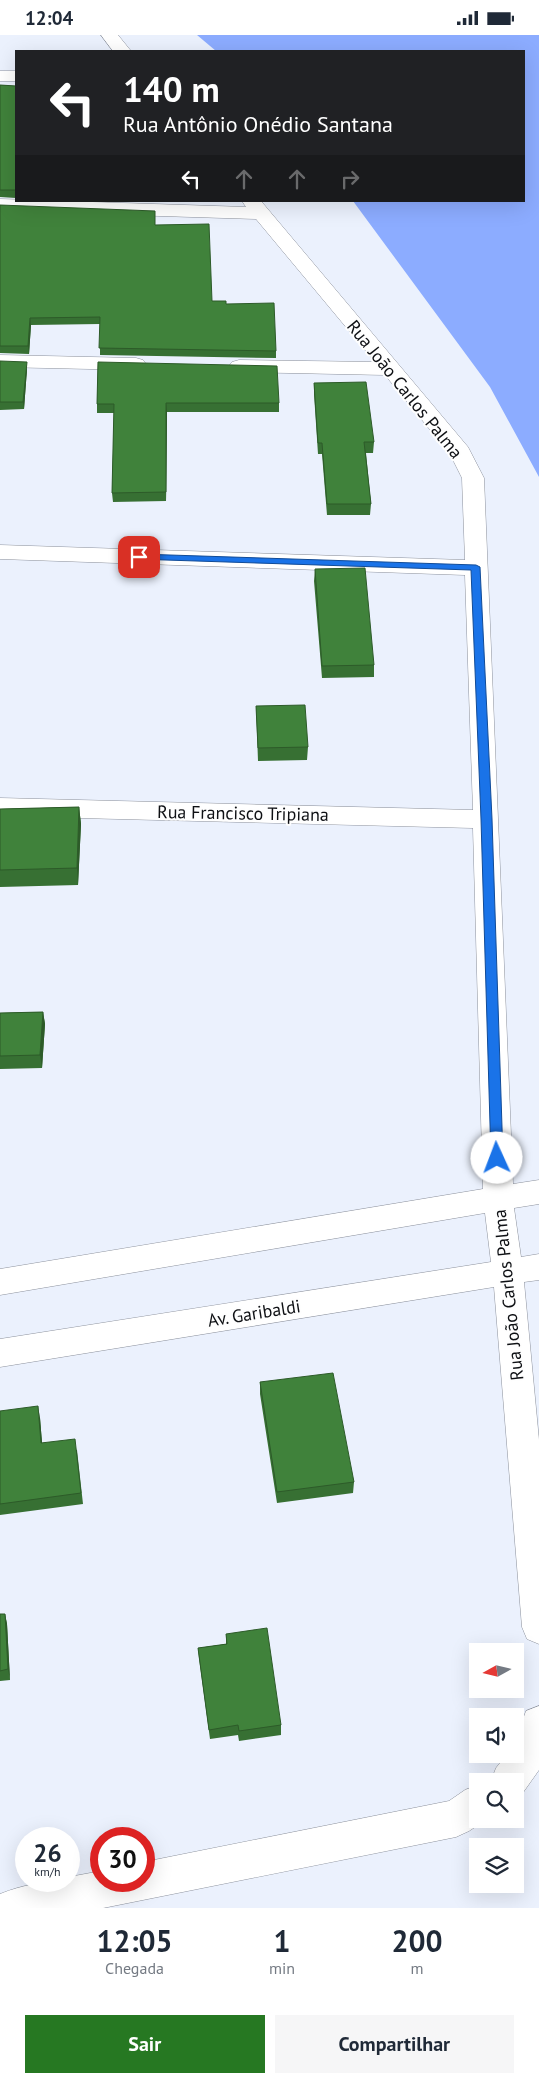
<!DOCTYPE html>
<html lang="pt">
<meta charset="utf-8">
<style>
body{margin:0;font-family:"PT Sans",sans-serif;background:#f6f6f7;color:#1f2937;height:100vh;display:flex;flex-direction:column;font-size:19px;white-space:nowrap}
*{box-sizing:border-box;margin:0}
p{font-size:16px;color:#747a83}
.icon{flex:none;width:28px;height:28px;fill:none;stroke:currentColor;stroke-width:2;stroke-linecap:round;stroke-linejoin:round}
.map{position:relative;height:1873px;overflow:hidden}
.side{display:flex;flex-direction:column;background:#fff;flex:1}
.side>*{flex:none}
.top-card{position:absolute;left:15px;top:15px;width:510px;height:152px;border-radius:0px;box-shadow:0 5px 20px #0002;background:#202124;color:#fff;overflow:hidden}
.needle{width:32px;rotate:262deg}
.fabs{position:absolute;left:469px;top:1608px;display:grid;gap:10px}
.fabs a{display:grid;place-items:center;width:55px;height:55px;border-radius:0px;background:#fff;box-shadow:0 5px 20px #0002;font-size:25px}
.speed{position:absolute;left:15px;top:1792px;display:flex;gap:10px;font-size:25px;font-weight:700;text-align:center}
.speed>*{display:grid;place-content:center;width:65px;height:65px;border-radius:50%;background:#fff;box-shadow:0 5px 20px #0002;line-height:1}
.speed small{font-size:12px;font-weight:400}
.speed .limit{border:8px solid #d22;background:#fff;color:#111}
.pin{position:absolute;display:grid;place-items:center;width:42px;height:42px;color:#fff;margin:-21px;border-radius:10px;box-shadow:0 2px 8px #0006}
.me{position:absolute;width:55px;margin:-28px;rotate:358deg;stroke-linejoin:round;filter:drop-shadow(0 0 4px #0008)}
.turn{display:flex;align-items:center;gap:18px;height:105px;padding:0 25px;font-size:22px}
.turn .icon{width:65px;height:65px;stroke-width:2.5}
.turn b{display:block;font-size:35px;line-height:42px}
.lanes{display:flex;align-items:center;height:48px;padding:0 25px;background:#0003;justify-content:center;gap:25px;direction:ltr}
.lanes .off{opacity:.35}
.eta{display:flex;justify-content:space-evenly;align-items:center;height:85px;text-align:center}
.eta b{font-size:30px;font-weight:600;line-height:35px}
.primary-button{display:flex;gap:10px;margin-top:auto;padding:10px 25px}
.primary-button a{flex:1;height:58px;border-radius:0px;background:#267822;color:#fff;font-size:20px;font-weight:600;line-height:58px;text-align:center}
.primary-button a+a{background:#f6f6f7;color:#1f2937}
.status{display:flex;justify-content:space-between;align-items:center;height:35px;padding:0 25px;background:#fff;direction:ltr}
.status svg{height:14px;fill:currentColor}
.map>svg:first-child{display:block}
.forest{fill:#8cacff}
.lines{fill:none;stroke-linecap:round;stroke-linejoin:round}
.street-casing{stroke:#8c919c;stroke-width:1}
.street{fill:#fff;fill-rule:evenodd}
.wall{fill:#377033}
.shaded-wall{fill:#2d5b29}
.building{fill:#40823b;stroke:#2d5b29}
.route{fill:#1a73e8;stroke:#114b97}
.labels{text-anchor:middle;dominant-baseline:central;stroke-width:4;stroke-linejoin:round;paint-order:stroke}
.street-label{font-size:18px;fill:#0e1014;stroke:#fefefe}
</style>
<div class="status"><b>12:04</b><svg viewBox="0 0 49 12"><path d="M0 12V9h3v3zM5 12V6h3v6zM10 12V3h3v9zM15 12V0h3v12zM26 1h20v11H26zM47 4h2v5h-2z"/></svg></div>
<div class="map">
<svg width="539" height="1873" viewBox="0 0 539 1873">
<rect width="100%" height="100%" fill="#ebf1fd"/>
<path class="forest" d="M 197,0 L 539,0 L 539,442 L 490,352 L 353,166 L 524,166 L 524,16 L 216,16 Z"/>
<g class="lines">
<g class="street-casing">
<path id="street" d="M 101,0 L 118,0 L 131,16 L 113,16 Z
M 0,36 L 16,36 L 16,46 L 0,46 Z
M 0,164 L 246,172 L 242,166 L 261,166 L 468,412 L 484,443 L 513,1149 L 539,1145 L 539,1169 L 514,1173 L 521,1222 L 539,1219 L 539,1245 L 524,1247 L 539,1405 L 539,1609 L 527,1604 L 522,1592 L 494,1252 L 0,1332 L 0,1304 L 491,1227 L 485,1178 L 0,1260 L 0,1234 L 483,1154 L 473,793 L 0,781 L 0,763 L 473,775 L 465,540 L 0,524 L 0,510 L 465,525 L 462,443 L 450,419 L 385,340 L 239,337 L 232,335 L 229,331 L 232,327 L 239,325 L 375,327 L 256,184 L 0,176 Z
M 0,320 L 136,323 L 143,325 L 146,329 L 143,333 L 136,335 L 0,332 Z
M 539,1671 L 539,1735 L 522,1759 L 515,1762 L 515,1746 L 491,1746 L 496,1733 L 507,1719 L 515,1719 C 515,1705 521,1690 526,1676 Z
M 478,1750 L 478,1784 L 487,1784 L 469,1796 L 456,1802 L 103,1873 L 0,1873 L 0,1859 C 22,1850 45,1846 69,1846 L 69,1842 L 101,1836 L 101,1846 L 144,1846 L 144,1827 L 449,1766 L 465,1755 Z"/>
</g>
<use href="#street" class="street"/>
</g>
<path class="wall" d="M 0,50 L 16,51 L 16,163 L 0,162 Z
M 127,166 L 156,166 L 156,167 Z
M 0,170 L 155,190 L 212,266 L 226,269 L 276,316 L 276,323 L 100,320 L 100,289 L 31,290 L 29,319 L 0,318 Z
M 0,326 L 27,334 L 24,374 L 0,375 Z
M 98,327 L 279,368 L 279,377 L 167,377 L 166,466 L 113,467 L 112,458 L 114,378 L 97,378 L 97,369 Z
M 314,348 L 374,407 L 373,418 L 366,418 L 371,469 L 370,480 L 327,480 L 322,419 L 318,419 L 314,359 Z
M 315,534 L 374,630 L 374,642 L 322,643 L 314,546 Z
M 256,671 L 308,712 L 307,725 L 258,726 Z
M 79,772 L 81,789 L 78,850 L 0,852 L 0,774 Z
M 43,977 L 45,989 L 42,1033 L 0,1034 L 0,978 Z
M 260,1347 L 354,1447 L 353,1458 L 277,1468 L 260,1359 Z
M 0,1376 L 40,1383 L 42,1408 L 77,1415 L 83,1469 L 0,1480 Z
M 0,1579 L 5,1579 L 7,1589 L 10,1645 L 0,1646 Z
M 226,1599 L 281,1690 L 281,1700 L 239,1706 L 238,1700 L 210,1704 L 199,1623 L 198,1613 L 226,1609 Z"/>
<path class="shaded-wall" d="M 30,283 L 31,290 L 29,319 L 28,311 Z
M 27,327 L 27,334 L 24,374 L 23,367 Z
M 166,368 L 167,377 L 166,466 Z
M 79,772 L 81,789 L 78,850 L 77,833 Z
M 43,977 L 45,989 L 42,1033 L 40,1020 Z
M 38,1371 L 40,1383 L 43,1420 L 41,1408 Z
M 5,1579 L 7,1589 L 10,1645 L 8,1634 Z"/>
<path class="building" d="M 0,50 L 16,51 L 16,155 L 0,155 Z
M 0,170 L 155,176 L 155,190 L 209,189 L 212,266 L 226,266 L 226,269 L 274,268 L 276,316 L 99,313 L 100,282 L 30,283 L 28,311 L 0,311 Z
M 0,326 L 27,327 L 23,367 L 0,367 Z
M 98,327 L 277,331 L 279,368 L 166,368 L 166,457 L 112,458 L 114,369 L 97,369 Z
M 366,347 L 374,407 L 364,407 L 371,469 L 327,469 L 322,408 L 318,408 L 314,348 Z
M 365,533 L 374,630 L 322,631 L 315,534 Z
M 305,670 L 308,712 L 258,713 L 256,671 Z
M 79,772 L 77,833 L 0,835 L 0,774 Z
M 43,977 L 40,1020 L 0,1021 L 0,978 Z
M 333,1338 L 354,1447 L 277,1457 L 260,1347 Z
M 38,1371 L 41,1408 L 75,1404 L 81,1458 L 0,1469 L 0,1376 Z
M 0,1579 L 5,1579 L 8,1634 L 0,1636 Z
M 267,1593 L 281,1690 L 239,1696 L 238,1690 L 209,1695 L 198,1613 L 227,1609 L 226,1599 Z"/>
<path class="route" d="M 139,519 L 476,530 L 480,532 L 492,784 L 503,1123 L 501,1126 L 493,1126 L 491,1123 L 481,784 L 471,535 L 135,524 L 134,522 Z"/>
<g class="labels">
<g class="street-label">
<text transform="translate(405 354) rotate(51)">Rua João Carlos Palma</text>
<text transform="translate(243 778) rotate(1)">Rua Francisco Tripiana</text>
<text transform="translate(508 1260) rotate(-96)">Rua João Carlos Palma</text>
<text transform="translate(254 1278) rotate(-9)">Av. Garibaldi</text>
</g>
</g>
</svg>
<div class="fabs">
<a><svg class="needle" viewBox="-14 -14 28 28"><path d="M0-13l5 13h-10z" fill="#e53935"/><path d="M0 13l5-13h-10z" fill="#747a83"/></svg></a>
<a><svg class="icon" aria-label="sound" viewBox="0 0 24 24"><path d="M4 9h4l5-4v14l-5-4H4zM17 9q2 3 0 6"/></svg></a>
<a><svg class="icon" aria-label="search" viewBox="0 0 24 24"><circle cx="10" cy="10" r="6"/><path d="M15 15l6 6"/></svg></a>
<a><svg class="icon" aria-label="layers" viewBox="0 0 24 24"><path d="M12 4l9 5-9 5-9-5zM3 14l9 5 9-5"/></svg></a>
</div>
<div class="speed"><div>26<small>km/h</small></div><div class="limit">30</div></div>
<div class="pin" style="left:139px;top:522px;background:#d93025"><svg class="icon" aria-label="arrive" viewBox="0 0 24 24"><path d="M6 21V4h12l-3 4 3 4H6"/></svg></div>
<svg class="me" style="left:497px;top:1123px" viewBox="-20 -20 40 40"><circle r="19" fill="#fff"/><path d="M0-13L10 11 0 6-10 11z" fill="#1a73e8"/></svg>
<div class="top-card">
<div class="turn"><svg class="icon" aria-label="left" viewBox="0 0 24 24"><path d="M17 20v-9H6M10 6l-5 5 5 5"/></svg><div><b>140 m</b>Rua Antônio Onédio Santana</div></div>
<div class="lanes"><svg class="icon" aria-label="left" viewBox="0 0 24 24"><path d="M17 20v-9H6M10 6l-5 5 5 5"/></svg><svg class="icon off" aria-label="ahead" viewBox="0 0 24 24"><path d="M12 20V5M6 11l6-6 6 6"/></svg><svg class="icon off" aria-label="ahead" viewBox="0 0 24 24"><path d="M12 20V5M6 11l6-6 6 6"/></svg><svg class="icon off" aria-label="right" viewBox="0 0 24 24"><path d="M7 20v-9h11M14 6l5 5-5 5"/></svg></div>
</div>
</div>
<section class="side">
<div class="eta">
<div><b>12:05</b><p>Chegada</p></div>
<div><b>1</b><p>min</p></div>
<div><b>200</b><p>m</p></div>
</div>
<div class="primary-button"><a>Sair</a><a>Compartilhar</a></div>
</section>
